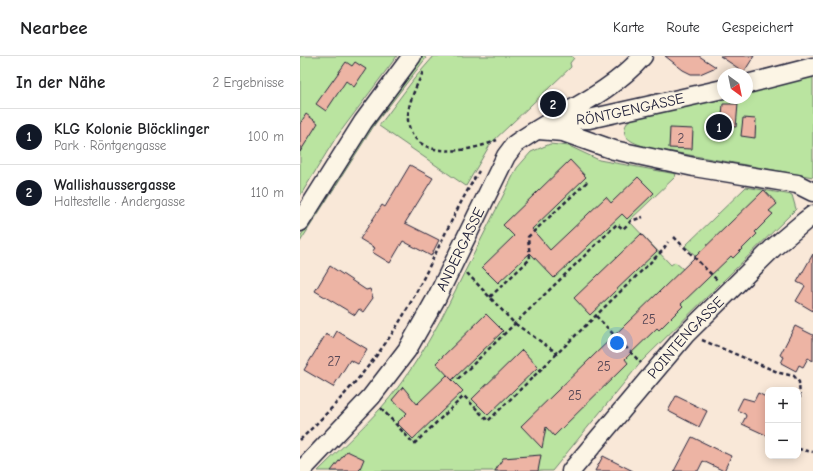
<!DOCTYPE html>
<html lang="de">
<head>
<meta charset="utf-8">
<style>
  body { margin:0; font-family:"Comic Neue",sans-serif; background:#f2f2f2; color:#202124 }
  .controls { position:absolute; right:12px; bottom:12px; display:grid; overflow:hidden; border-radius:8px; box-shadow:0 2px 10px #0003 }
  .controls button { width:36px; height:36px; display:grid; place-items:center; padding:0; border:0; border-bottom:1px solid #e0e0e0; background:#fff; color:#202124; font:20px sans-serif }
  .compass { position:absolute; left:417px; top:12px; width:36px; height:36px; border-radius:50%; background:#fff; box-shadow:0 2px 10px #0003; rotate:147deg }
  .you { position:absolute; left:317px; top:287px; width:14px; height:14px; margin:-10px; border:3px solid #fff; border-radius:50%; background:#1a73e8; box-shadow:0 0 0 6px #1a73e833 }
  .badge { display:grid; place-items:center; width:26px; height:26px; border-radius:50%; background:#111827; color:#fff; font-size:13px; font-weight:700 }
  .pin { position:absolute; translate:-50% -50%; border:2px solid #fff; box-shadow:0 1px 4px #0006 }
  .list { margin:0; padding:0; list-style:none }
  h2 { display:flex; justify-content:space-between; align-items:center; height:52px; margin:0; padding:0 16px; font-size:17px }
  h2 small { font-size:13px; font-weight:400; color:#757577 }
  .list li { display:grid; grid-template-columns:26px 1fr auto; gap:12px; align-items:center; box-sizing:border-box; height:56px; padding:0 16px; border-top:1px solid #e0e0e0 }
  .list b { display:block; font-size:15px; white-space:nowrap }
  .list p { margin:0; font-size:13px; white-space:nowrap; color:#757577 }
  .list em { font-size:13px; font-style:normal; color:#757577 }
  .map { position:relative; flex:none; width:513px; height:415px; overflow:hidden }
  header { display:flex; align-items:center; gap:24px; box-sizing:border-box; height:56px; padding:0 20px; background:#fff; border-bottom:1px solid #e0e0e0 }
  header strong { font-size:19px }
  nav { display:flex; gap:22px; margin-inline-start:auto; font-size:14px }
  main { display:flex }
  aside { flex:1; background:#fff }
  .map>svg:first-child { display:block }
  .green { fill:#bae4a0; stroke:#6e836e }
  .building { fill:#edb4a4; stroke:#22223b }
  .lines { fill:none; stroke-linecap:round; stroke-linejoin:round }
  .street-casing { stroke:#22223b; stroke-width:21 }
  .path { stroke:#22223b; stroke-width:2.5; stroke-dasharray:4 3; stroke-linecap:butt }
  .street { stroke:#fcf5e5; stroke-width:18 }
  .labels { text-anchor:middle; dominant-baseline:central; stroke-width:3; stroke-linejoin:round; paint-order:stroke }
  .number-label { font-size:13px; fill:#554655 }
  .street-label { font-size:15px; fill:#22223b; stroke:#fcf5e5 }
</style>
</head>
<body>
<header>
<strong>Nearbee</strong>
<nav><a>Karte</a><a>Route</a><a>Gespeichert</a></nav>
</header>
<main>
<aside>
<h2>In der Nähe<small>2 Ergebnisse</small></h2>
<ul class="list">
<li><span class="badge">1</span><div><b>KLG Kolonie Blöcklinger</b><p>Park · Röntgengasse</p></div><em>100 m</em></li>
<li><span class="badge">2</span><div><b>Wallishaussergasse</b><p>Haltestelle · Andergasse</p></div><em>110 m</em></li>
</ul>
</aside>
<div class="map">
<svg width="513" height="415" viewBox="0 0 513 415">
  <rect width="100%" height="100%" fill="#f9e8d8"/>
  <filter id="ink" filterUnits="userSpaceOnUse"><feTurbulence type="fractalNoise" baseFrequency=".025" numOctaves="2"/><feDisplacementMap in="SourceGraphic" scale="8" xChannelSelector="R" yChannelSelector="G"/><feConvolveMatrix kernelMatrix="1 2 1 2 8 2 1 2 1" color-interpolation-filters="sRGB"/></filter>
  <g filter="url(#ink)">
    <path class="green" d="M 0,0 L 97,0 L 35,83 L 0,140 Z
      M 123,0 L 126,2 L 75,68 L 0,186 L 0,181 L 73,66 Z
      M 134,0 L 271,0 L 274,2 L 270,7 L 271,11 L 191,87 L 166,130 L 79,70 L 114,23 Z
      M 513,20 L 513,121 L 350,92 C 336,88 314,82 330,63 L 423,42 L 447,42 L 447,35 Z
      M 250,88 L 269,90 L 299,104 L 376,118 L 375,121 L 329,165 L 371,209 L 375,206 L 383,213 L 396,200 L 385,190 L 446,131 L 492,139 L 496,153 L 342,305 L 252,415 L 18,415 C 39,394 61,374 81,352 C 105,325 124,294 141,263 L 217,112 L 231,96 Z"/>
    <path class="building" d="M 365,0 L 399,0 L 416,11 L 400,18 L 391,18 L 383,14 Z
      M 420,0 L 454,0 L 444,16 Z
      M 46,6 L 52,10 L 55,6 L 66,13 L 54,31 L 46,25 L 26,55 L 16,48 Z
      M 423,48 L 438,48 L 436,71 L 424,70 L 425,60 L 422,60 Z
      M 6,58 L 18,67 L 0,96 L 0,68 Z
      M 443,62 L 456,63 L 455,82 L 441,80 Z
      M 370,72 L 393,73 L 392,93 L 369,92 Z
      M 270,104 L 286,121 L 232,173 L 250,194 L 306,141 L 311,147 L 338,121 L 354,137 L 327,163 L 322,158 L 254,222 L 230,197 L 198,227 L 182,211 L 214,180 L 203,169 Z
      M 110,109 L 133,122 L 105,167 L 139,184 L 131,200 L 103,185 L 90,207 L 72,196 L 75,192 L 60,183 L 82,149 L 85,151 Z
      M 464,134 L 477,148 L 469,155 L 473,158 L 455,176 L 457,178 L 433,202 L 431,200 L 381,248 L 383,250 L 359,274 L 357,272 L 325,303 L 328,307 L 254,380 L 246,371 L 242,392 L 221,370 Z
      M 341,178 L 357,195 L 290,259 L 274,242 Z
      M 513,198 L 513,255 L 496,245 L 505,230 L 497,226 Z
      M 30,210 L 66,234 L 70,233 L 73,242 L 63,256 L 59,253 L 55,259 L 15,235 Z
      M 186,258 L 203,275 L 152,324 L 136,307 Z
      M 495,270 L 513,279 L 513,305 L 508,302 L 503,311 L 499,309 L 496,315 L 481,307 L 484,301 L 480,299 Z
      M 37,275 L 67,293 L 58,308 L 50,304 L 33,331 L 4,314 L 26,278 L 33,282 Z
      M 222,294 L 238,311 L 188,359 L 172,343 Z
      M 147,319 L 163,335 L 113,383 L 97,367 L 107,357 L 92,344 L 103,331 L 117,348 Z
      M 458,337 L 468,342 L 468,380 L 442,368 L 446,360 L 445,358 L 437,354 L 443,342 L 454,345 Z
      M 376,340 L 407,355 L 399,371 L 368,355 Z
      M 392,381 L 431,400 L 424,415 L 403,405 L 398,415 L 374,415 Z
      M 47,395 L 64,403 L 59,415 L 31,415 Z
      M 241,399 L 238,415 L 195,415 L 203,402 Z
      M 303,400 L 333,415 L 295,415 Z"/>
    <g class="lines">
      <defs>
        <g id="street">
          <path d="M 447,28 L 513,11"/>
          <path id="s1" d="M 254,67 L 260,64 L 289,63 L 423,33"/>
          <path d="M 238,74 L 263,76 L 314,94 L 394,111 L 497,128 L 513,136"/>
          <path d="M 0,166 L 63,66 L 112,0"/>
          <path id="s2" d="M 1,415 L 71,341 L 107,294 L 137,241 L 206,100 L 215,88 C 257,58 308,40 343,0"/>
          <path id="s3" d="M 271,415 L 386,278 L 473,192 L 505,165 L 513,159"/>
        </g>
      </defs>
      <use href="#street" class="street-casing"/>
      <path class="path" d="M 123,16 C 116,31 107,48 108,65 C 113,106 171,96 197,84
        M 374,181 L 417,224
        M 167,217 L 214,267 L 257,297
        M 190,241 L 230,203 L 228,181 L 288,125
        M 296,260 L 341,307
        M 402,284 L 480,317 L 494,320 L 499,326 L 500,343 L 498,344
        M 158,323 L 317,168 L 323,173 L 331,165 L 343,161
        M 81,352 L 114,388 L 164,340 L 188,365 L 363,194 L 368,186
        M 0,384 C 40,345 78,304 106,255 C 132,209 151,160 179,115
        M 498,393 L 513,396"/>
      <use href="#street" class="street"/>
    </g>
  </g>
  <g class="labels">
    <g class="number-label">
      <text x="381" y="82">2</text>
      <text x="349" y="263">25</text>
      <text x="34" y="305">27</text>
      <text x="304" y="310">25</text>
      <text x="275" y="339">25</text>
    </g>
    <g class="street-label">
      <text stroke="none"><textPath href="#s1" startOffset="78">RÖNTGENGASSE</textPath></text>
      <text stroke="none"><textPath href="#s2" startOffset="275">ANDERGASSE</textPath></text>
      <text stroke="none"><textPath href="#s3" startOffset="176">POINTENGASSE</textPath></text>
    </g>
  </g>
</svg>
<div class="controls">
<button>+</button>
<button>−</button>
</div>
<svg class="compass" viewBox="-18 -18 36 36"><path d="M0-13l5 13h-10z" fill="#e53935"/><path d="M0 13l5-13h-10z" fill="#757577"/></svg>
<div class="you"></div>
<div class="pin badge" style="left:419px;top:71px">1</div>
<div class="pin badge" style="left:253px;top:48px">2</div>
</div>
</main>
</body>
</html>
